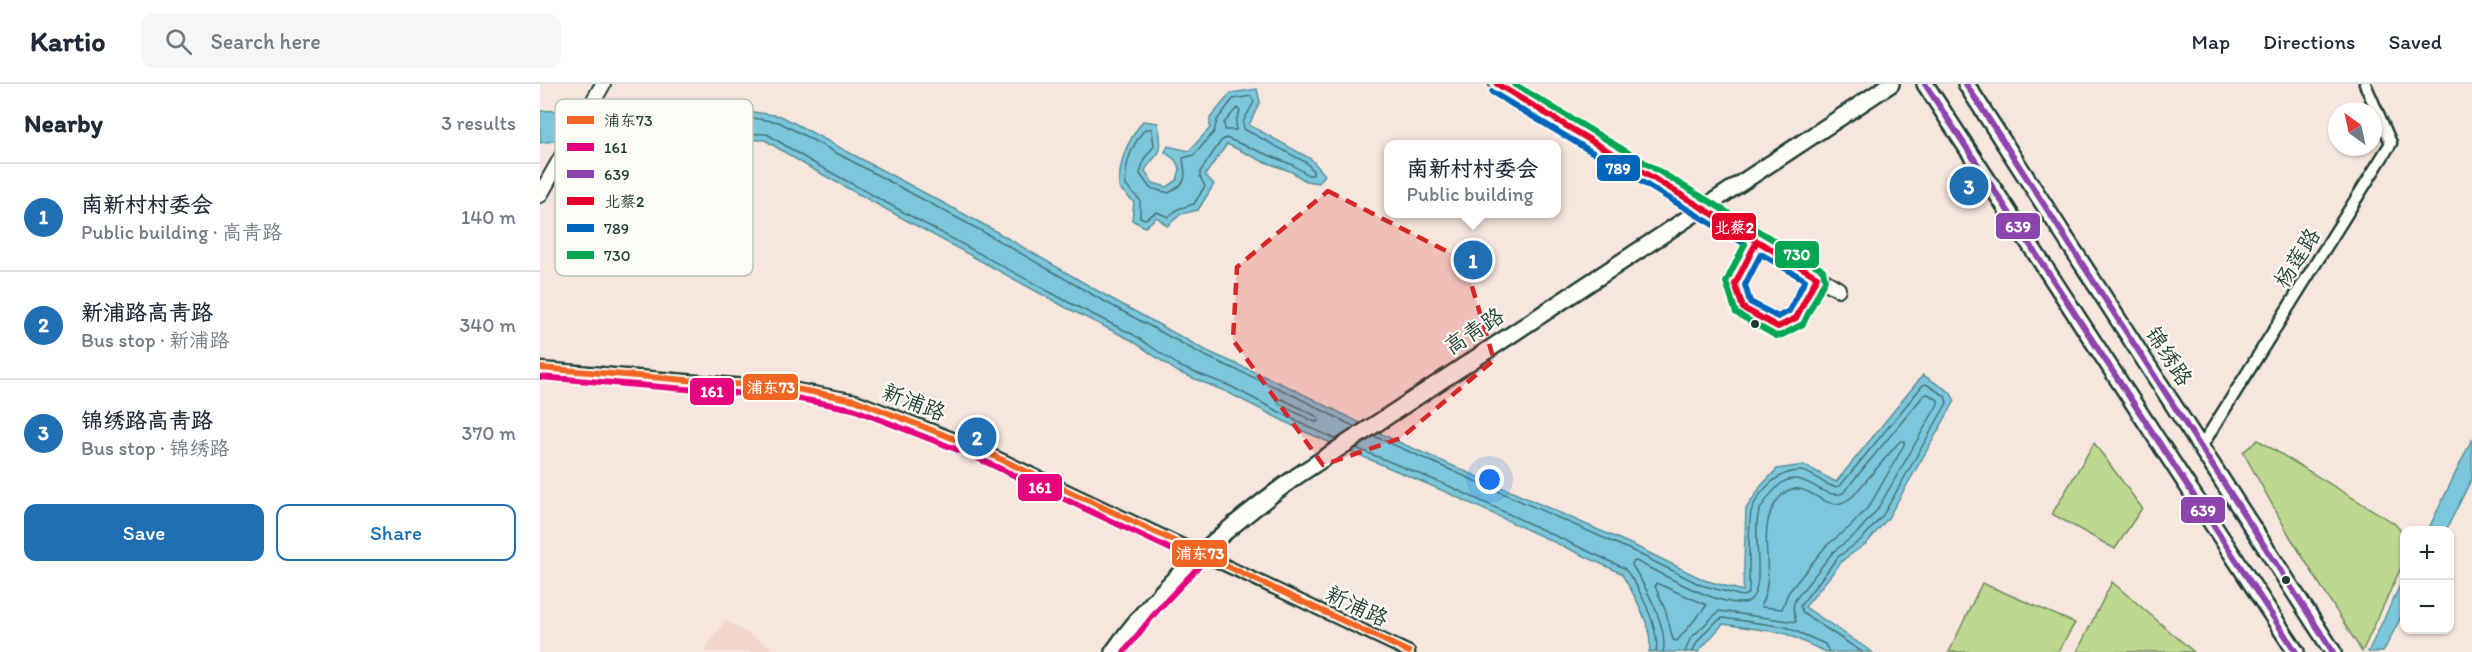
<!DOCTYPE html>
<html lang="en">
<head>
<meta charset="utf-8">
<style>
  body { margin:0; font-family:Itim,"LXGW WenKai TC",sans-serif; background:#f6f6f7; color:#1f2937 }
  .controls { position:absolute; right:18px; bottom:18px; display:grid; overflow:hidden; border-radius:12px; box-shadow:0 2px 4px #0004 }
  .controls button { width:54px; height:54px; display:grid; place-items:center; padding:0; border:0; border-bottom:2px solid #e0e1e3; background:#fff; color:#1f2937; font:30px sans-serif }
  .compass { position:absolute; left:1788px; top:18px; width:54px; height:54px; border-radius:50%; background:#fff; box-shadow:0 2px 4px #0004; rotate:327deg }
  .you { position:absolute; left:950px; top:396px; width:21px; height:21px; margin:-15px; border:4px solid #fff; border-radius:50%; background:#1a73e8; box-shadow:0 0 0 9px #1a73e833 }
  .badge { display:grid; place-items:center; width:39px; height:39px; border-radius:50%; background:#1f6fb2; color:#fff; font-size:20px; font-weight:700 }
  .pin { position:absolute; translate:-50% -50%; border:3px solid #fff; box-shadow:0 2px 6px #0006 }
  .popup { position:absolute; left:844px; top:56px; width:177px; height:78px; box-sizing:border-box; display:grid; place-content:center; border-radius:12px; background:#fff; filter:drop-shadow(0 2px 4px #0005); font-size:20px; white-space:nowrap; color:#747a83 }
  .popup b { font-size:22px; color:#1f2937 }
  .popup::after { content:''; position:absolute; left:50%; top:100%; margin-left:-12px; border:12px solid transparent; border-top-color:#fff }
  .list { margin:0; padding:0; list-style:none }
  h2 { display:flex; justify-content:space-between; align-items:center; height:78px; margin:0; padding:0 24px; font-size:26px }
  h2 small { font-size:20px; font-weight:400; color:#747a83 }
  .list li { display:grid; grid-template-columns:39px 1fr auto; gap:18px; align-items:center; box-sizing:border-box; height:108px; padding:0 24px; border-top:2px solid #e0e1e3 }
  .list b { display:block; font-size:22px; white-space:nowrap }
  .list p { margin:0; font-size:20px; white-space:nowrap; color:#747a83 }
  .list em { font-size:20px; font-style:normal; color:#747a83 }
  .actions { display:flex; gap:12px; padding:18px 24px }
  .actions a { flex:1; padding:14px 0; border:2px solid #1f6fb2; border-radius:12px; text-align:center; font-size:21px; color:#1f6fb2 }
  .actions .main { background:#1f6fb2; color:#fff }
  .icon { flex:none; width:33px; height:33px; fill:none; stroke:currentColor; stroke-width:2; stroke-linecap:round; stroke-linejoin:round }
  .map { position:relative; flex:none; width:1932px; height:568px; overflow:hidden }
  header { display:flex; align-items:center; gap:36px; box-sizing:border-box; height:84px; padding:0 30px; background:#fff; border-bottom:2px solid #e0e1e3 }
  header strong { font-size:28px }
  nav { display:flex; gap:33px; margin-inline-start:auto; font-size:21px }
  .search { width:420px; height:54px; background:#f6f6f7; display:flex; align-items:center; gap:15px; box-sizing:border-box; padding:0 21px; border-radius:12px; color:#747a83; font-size:22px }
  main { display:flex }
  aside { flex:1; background:#fff }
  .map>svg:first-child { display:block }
  .built { fill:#f3d6cb }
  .green { fill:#bdd78e; stroke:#6e8a61; stroke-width:1.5 }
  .water { fill:#7dc7dd; stroke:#579099; stroke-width:1.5 }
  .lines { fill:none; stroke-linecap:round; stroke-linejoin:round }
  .shore { stroke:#457478; stroke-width:1.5 }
  .minor-casing { stroke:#1f3d34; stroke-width:15 }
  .tertiary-casing { stroke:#1f3d34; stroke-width:18 }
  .secondary-casing { stroke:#1f3d34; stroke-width:20 }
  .minor { stroke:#fdfcf7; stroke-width:10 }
  .tertiary { stroke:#fdfcf7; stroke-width:14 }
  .secondary { stroke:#fdfcf7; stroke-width:15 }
  .bus-1-casing { stroke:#fdfcf7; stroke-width:10 }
  .bus-2-casing { stroke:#fdfcf7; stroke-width:10 }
  .bus-3-casing { stroke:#fdfcf7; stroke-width:10 }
  .bus-4-casing { stroke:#fdfcf7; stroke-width:10 }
  .bus-5-casing { stroke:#fdfcf7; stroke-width:10 }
  .bus-6-casing { stroke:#fdfcf7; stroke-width:10 }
  .bus-1 { stroke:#f26522; stroke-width:6 }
  .bus-2 { stroke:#e5007d; stroke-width:6 }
  .bus-3 { stroke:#8e44ad; stroke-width:6 }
  .bus-4 { stroke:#e4002b; stroke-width:6 }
  .bus-5 { stroke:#0065bd; stroke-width:6 }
  .bus-6 { stroke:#00a651; stroke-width:6 }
  .marked { fill:#d62828; fill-opacity:0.2; stroke:#d62828; stroke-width:4.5; stroke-dasharray:12 8; stroke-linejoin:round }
  .bus-dot { fill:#1f3d34; stroke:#fdfcf7; stroke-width:2 }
  .labels { text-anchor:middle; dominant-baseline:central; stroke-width:4.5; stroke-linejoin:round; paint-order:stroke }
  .street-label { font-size:22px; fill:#1f3d34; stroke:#fdfcf7 }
  .key { fill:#fdfcf7; stroke:#bac3bc; stroke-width:1.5 }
  .key-label { font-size:16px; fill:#1f3d34 }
  .line-badge { stroke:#fdfcf7; stroke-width:2 }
  .badge-label { font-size:16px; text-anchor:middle; font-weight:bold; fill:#fff }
</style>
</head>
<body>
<header>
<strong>Kartio</strong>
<div class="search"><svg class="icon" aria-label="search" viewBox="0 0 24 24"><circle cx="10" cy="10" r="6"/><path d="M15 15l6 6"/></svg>Search here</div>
<nav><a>Map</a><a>Directions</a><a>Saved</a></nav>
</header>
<main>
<aside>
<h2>Nearby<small>3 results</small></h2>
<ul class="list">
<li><span class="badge">1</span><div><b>南新村村委会</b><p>Public building · 高青路</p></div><em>140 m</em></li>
<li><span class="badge">2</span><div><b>新浦路高青路</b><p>Bus stop · 新浦路</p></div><em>340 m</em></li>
<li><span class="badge">3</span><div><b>锦绣路高青路</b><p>Bus stop · 锦绣路</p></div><em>370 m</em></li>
</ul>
<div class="actions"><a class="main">Save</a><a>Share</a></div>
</aside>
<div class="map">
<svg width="1932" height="568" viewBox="0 0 1932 568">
  <rect width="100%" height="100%" fill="#f7e6dd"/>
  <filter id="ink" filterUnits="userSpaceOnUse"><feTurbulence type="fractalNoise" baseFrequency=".0167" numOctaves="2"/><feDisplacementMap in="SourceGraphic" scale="12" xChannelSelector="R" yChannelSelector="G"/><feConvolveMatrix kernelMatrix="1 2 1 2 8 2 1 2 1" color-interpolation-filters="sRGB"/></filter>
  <g filter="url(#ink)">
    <path class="built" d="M 185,536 L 239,568 L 164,568 Z"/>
    <path class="green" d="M 1718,356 L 1854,439 L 1864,450 L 1864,477 L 1822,568 L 1749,451 L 1703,368 Z
      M 1554,359 L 1602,424 L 1575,465 L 1512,430 Z
      M 1572,498 L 1654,568 L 1537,568 Z
      M 1442,499 L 1535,539 L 1518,568 L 1409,568 Z"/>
    <path class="water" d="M 717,5 L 720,18 L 709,41 L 771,75 L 785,91 L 779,99 L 766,97 L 750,87 L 722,77 L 687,60 L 665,91 L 674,100 L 658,126 L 641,130 L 627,142 L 617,133 L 605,143 L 592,136 L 594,118 L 579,104 C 579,77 586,59 603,37 L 618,39 C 619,47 623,60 619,68 C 615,75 608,79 605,87 L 613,99 L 627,103 L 637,96 L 640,85 L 635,76 L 625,68 L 628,62 L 649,67 L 670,44 L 670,34 L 691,9 Z
      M 144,22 L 178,23 L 241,32 L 450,144 L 563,210 L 667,267 L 751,304 L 854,356 L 1095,462 L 1164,496 L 1203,507 L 1206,425 L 1221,402 L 1237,385 L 1264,381 L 1296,398 L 1383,291 L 1410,308 L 1415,317 L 1348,434 L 1327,459 L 1303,476 L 1265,523 L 1332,568 L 1286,568 L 1244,549 L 1183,540 L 1158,568 L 1109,568 C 1115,545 1093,508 1081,489 L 906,408 L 763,347 L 687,308 L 638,288 L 591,256 L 525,223 L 267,82 L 225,56 L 51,52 L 0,59 L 0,27 Z
      M 1932,355 L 1932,394 L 1906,446 L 1888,446 Z
      M 1864,493 L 1864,527 L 1843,568 L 1828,568 Z"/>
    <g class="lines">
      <path class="shore" d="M 711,12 L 714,18 L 703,38 L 704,45 L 767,79 L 773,87 L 773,91 L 768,91 L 753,81 L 686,54 L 681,57 L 660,88 L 660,93 L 665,102 L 654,120 L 638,125 L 628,133 L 617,128 L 605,135 L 600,133 L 600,116 L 586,102 C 584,81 592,61 605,45 L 612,45 L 614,62 L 604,75 L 600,90 L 610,104 L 629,109 C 650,96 645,94 643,74 L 654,71 L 674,48 L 677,36 L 693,15 Z
        M 697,24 L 700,27 L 696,37 L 696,46 L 685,46 L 684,39 Z
        M 55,31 L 177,29 L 239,38 L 447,150 L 560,215 L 665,272 L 749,309 L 815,343
        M 46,46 L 227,50 L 270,77 L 528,218 L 594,251 L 641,283 L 690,302 L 766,342 L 796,355
        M 742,315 L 778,333 L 779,337 L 775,338 L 739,320 L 738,316 Z
        M 834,352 L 1093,467 L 1161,501 L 1202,512 L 1208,510 L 1209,505 C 1210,489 1207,437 1212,425 C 1220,406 1239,386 1261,387 C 1275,388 1286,406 1300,402 L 1383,301 L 1386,300 L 1405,312 L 1407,319 L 1343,431 L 1322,455 L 1298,473 L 1260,522 L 1263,529 L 1322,568
        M 1360,357 L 1364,357 L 1364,361 L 1330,421 L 1311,442 L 1286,462 L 1248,509 L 1242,525 L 1222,523 L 1221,520 C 1239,487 1211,444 1241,412 C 1245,408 1247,406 1253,405 C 1275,402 1288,434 1313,412 Z
        M 816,364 L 909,402 L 1084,484 C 1098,500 1121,546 1116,568
        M 1116,499 L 1167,521 L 1137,557 L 1133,556 L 1126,528 L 1115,502 Z
        M 1123,568 C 1129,543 1105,502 1092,481 L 1093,478 L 1096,477 C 1120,489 1184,526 1208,518 C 1228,505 1211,450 1219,428 C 1223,419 1234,405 1242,399 C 1264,384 1282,417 1303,409 L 1384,311 L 1388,310 L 1398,316 L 1398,320 L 1337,426 L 1317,449 L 1293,468 L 1255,516 L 1253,524 L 1256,538 L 1179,527 L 1150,555 L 1145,568
        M 1153,568 C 1155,557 1173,538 1183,534 L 1246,543 L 1285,560 L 1289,568"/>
      <defs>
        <path id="minor" d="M 0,284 L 256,305 L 315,316 L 435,363 L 869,568
          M 1661,363 L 1851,59 L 1825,0"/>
        <path id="tertiary" d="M 957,0 L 1298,205
          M 0,111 L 63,0"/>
        <path id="secondary" d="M 1385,0 L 1756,568
          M 1426,0 L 1793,568
          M 573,568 C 623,497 687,443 757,392 L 1351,0"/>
      </defs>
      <use href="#minor" class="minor-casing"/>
      <use href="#tertiary" class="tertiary-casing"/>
      <use href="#secondary" class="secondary-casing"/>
      <use href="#minor" class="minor"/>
      <use href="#tertiary" class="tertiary"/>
      <use href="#secondary" class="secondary"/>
      <defs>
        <path id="bus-1" d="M 0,284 L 256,305 L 315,316 L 435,363 L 869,568"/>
        <path id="bus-2" d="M 0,293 L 255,314 L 313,325 L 431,371 L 656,477
          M 584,568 L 616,528 L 666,475"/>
        <path id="bus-3" d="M 1385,0 L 1756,568
          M 1426,0 L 1793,568"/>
        <path id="bus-4" d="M 957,0 L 1277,193 L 1256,234 L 1238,243 L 1203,224 L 1195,200 L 1217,157"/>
        <path id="bus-5" d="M 952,8 L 1205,160
          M 1221,170 L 1265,196 L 1249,227 L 1238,233 L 1210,218 L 1205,201 Z"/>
        <path id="bus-6" d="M 974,0 L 1283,186 L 1285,196 L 1263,240 L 1242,251 L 1236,252 L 1196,229 L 1186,198 L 1205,160"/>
      </defs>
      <use href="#bus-1" class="bus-1-casing"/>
      <use href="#bus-2" class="bus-2-casing"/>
      <use href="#bus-3" class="bus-3-casing"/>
      <use href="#bus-4" class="bus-4-casing"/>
      <use href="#bus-5" class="bus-5-casing"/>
      <use href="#bus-6" class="bus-6-casing"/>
      <use href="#bus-1" class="bus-1"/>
      <use href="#bus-2" class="bus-2"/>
      <use href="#bus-3" class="bus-3"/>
      <use href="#bus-4" class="bus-4"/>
      <use href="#bus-5" class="bus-5"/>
      <use href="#bus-6" class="bus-6"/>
    </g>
  </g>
  <path class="marked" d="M 788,107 L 924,176 L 954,276 L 861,354 L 783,381 L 693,256 L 697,183 Z"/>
  <g class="bus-dot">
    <circle cx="1215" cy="240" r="5"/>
    <circle cx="1746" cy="496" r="5"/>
  </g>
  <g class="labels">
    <g class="street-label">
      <text transform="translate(1757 174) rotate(-58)">杨莲路</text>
      <text transform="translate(934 247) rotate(-33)">高青路</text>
      <text transform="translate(1629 272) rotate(57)">锦绣路</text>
      <text transform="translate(374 318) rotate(21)">新浦路</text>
      <text transform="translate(817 522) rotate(25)">新浦路</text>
    </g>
  </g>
  <rect x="15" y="15" width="198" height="177" rx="9" class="key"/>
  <rect x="27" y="32" width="27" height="8" fill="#f26522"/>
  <rect x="27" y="59" width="27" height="8" fill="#e5007d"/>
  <rect x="27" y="86" width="27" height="8" fill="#8e44ad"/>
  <rect x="27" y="113" width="27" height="8" fill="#e4002b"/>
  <rect x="27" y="140" width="27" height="8" fill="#0065bd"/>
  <rect x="27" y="167" width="27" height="8" fill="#00a651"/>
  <g class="key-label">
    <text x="64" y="42">浦东73</text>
    <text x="64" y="69">161</text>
    <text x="64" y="96">639</text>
    <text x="64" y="123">北蔡2</text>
    <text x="64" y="150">789</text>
    <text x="64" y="177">730</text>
  </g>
  <g class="line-badge">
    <rect x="1056" y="70" width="45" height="28" rx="6" fill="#0065bd"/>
    <rect x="1455" y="128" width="46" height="28" rx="6" fill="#8e44ad"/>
    <rect x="1171" y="128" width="46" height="29" rx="6" fill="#e4002b"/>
    <rect x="1234" y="156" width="46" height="29" rx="6" fill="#00a651"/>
    <rect x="202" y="289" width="57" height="28" rx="6" fill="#f26522"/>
    <rect x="149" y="293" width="46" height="29" rx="6" fill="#e5007d"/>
    <rect x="477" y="389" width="46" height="29" rx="6" fill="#e5007d"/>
    <rect x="1640" y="412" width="46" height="28" rx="6" fill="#8e44ad"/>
    <rect x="631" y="455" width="57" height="29" rx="6" fill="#f26522"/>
  </g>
  <g class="badge-label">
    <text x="1078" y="90">789</text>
    <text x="1478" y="148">639</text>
    <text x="1194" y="149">北蔡2</text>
    <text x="1257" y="176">730</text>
    <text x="231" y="309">浦东73</text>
    <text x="172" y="313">161</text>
    <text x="500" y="409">161</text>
    <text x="1663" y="432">639</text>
    <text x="660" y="475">浦东73</text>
  </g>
</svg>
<div class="controls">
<button>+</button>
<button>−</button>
</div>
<svg class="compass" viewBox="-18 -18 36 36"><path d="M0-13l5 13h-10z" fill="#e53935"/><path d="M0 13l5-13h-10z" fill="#747a83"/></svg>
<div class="you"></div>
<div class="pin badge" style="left:933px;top:176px">1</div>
<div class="popup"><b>南新村村委会</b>Public building</div>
<div class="pin badge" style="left:437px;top:353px">2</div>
<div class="pin badge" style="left:1429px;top:102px">3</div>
</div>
</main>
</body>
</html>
